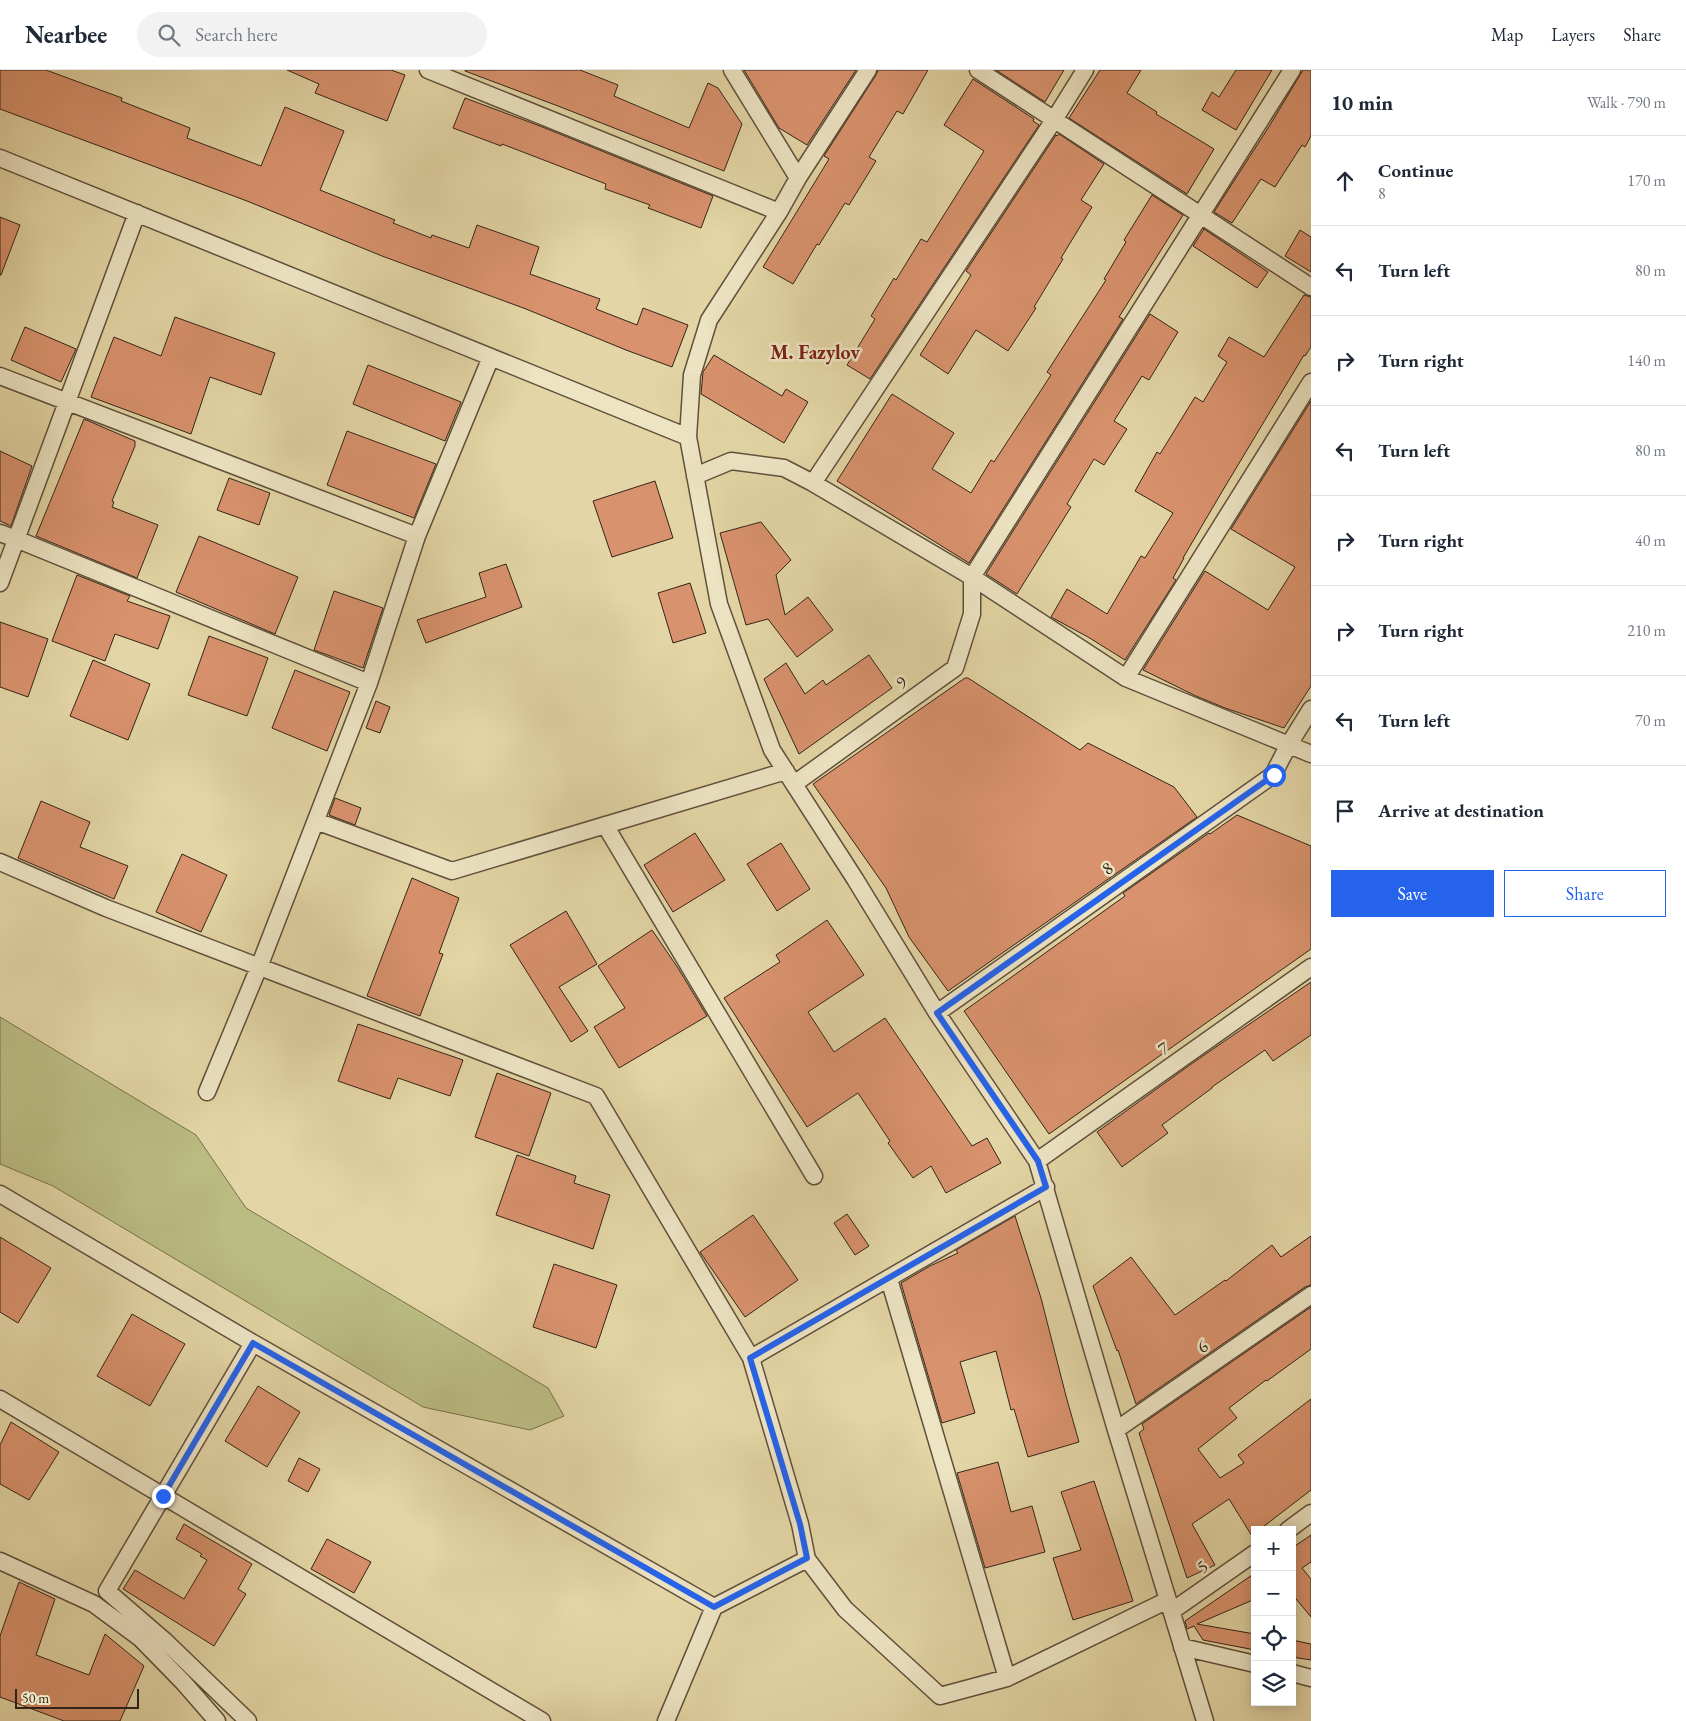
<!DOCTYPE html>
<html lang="en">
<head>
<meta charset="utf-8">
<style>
  body { margin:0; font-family:"EB Garamond",serif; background:#f2f2f3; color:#1f2937 }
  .controls { position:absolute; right:15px; bottom:15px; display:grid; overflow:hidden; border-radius:0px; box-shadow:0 2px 12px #0003 }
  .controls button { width:45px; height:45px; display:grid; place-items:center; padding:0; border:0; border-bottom:1px solid #e0e1e3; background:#fff; color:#1f2937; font:25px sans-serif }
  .scale { position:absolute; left:15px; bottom:12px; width:124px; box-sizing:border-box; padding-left:5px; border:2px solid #342418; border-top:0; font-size:14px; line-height:18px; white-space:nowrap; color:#342418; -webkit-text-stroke:4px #ede4c4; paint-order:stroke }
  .stop { position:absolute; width:15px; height:15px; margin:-11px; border:4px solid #2563eb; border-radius:50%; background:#fff }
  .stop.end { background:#2563eb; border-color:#fff; box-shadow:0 1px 5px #0008 }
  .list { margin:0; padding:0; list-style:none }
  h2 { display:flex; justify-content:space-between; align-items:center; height:65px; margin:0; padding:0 20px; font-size:21px }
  h2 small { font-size:16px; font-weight:400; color:#747a83 }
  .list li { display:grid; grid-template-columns:32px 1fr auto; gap:15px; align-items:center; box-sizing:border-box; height:90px; padding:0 20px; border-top:1px solid #e0e1e3 }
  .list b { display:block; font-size:19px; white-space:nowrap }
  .list p { margin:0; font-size:16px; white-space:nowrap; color:#747a83 }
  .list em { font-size:16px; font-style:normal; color:#747a83 }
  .actions { display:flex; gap:10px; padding:15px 20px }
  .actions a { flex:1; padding:11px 0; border:1px solid #2563eb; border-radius:0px; text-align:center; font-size:18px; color:#2563eb }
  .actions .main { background:#2563eb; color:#fff }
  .icon { flex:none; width:28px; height:28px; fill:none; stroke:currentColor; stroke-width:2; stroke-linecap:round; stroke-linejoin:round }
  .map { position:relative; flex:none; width:1311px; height:1651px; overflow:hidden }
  header { display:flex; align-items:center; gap:30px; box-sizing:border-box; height:70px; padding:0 25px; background:#fff; border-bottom:1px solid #e0e1e3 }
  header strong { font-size:24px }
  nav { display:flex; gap:28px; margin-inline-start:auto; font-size:18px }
  .search { width:350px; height:45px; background:#f2f2f3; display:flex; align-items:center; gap:12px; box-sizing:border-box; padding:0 18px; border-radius:28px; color:#747a83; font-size:19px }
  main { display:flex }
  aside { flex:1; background:#fff }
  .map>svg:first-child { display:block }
  .green { fill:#babc82; stroke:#77704d }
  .building { fill:#d8926d; stroke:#342418 }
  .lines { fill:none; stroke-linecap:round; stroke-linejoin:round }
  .minor-casing { stroke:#60503b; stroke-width:19 }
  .minor { stroke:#ede4c4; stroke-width:16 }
  .route { stroke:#2563eb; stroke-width:6 }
  .labels { text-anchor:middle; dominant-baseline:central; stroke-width:5; stroke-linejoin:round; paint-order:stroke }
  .street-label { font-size:18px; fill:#342418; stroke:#ede4c4 }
  .quarter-label { font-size:20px; font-weight:bold; fill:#7a1f14; stroke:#ede4c4 }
</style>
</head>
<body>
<header>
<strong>Nearbee</strong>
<div class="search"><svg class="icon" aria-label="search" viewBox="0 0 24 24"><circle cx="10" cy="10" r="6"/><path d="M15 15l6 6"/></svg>Search here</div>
<nav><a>Map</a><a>Layers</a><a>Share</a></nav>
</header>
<main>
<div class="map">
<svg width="1311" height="1651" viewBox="0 0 1311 1651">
  <rect width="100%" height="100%" fill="#e3d5a5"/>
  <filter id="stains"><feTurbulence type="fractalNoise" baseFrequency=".004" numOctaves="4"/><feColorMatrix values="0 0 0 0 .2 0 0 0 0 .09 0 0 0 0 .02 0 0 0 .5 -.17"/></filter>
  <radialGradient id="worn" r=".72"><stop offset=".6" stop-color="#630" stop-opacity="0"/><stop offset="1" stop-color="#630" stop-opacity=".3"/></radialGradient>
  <path class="green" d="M 0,947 L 196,1065 L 246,1138 L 548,1318 L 564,1346 L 530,1360 L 423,1337 L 53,1116 L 0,1094 Z"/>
  <path class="building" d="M 0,0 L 46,0 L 122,28 L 121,31 L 190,58 L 187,68 L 261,96 L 285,37 L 344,61 L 320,120 L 395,150 L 393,153 L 431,168 L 432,165 L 469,178 L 477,155 L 539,177 L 530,204 L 600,229 L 596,239 L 637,255 L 643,238 L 688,255 L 672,297 L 626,280 L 526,239 L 382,186 L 247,131 L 0,39 Z
    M 287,0 L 391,0 L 405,5 L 387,51 L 315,23 L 319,14 Z
    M 465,0 L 580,0 L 618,15 L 614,26 L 689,58 L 708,13 L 718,18 L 742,54 L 724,101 L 558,36 L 465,1 Z
    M 744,0 L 856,0 L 807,75 L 779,58 Z
    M 878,0 L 928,0 L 903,44 L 897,41 L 869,87 L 876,91 L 849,135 L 845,133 L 819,175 L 817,174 L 793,214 L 763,197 L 829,89 L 824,86 L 876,5 Z
    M 996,0 L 1064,0 L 1045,32 Z
    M 1100,0 L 1141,0 L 1127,23 L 1157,42 L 1156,44 L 1214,79 L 1187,124 L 1069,48 Z
    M 1236,0 L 1272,0 L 1236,60 L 1202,40 L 1212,22 L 1219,27 Z
    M 1303,0 L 1311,0 L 1311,66 L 1305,77 L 1302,75 L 1275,117 L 1261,109 L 1232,153 L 1214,142 L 1270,55 Z
    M 973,9 L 1034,49 L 1033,51 L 1039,55 L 870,309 L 847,295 L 875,249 L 871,246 L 894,208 L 896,210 L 921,169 L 927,172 L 984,81 L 944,55 Z
    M 465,28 L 540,56 L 713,126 L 701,158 L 648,138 L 650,135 L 605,119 L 606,114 L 502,74 L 501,76 L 453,58 Z
    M 1059,64 L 1104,94 L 1081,130 L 1092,137 L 1061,188 L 1063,189 L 1034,237 L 1036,238 L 1008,281 L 976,260 L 948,304 L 920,285 L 971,205 L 966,201 L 1056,65 L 1057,66 Z
    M 1152,125 L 1183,145 L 1119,247 L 1123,249 L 969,493 L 837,411 L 892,324 L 954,363 L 932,399 L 971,423 L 991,390 L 994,392 L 1051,305 L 1047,302 L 1106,210 L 1104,209 L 1126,172 L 1124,170 Z
    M 0,147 L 20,155 L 1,205 L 0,205 Z
    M 1204,159 L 1268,202 L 1257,218 L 1193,176 Z
    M 1300,160 L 1311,167 L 1311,202 L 1285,186 Z
    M 1304,225 L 1311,227 L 1311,277 L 1305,286 L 1304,285 L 1223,420 L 1183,488 L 1184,488 L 1173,508 L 1176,510 L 1125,590 L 1088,567 L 1051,547 L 1067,519 L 1107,544 L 1141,486 L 1145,488 L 1173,443 L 1135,421 L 1157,382 L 1160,384 L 1195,327 L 1203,332 L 1227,292 L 1218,286 L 1229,267 L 1264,287 Z
    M 1150,244 L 1178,262 L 1149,310 L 1142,306 L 1114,351 L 1127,359 L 1104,395 L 1094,389 L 1067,434 L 1071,437 L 1017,524 L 986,504 Z
    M 175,247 L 275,283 L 261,325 L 210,307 L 191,364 L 91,327 L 114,267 L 161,286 Z
    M 25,257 L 76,279 L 61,312 L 11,290 Z
    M 714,285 L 782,326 L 786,319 L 808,332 L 784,373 L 701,324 L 703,302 Z
    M 368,295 L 461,332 L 445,371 L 353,334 Z
    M 1311,331 L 1311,616 L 1284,658 L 1225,638 L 1196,626 L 1143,600 L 1205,501 L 1268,540 L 1295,497 L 1231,459 Z
    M 84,349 L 135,371 L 135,376 L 112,431 L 114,432 L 112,437 L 158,455 L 137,508 L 36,466 Z
    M 347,361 L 436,394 L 414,448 L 327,415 Z
    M 0,381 L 32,396 L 11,456 L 0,451 Z
    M 229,408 L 270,423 L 259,455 L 217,440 Z
    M 655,411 L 673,468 L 612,487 L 593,431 Z
    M 761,452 L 791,490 L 776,505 L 785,545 L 808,527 L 833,560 L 797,587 L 768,549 L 746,555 L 720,463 Z
    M 199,466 L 298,507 L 275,564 L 176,522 Z
    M 506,494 L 522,537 L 426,573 L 417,550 L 486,527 L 479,503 Z
    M 77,505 L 130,526 L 127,531 L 170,546 L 158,579 L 115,564 L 105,591 L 52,571 Z
    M 690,513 L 706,563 L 673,573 L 658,523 Z
    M 334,521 L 383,538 L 363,598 L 314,580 Z
    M 0,552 L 48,569 L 28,627 L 0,617 Z
    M 209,566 L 268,588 L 247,646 L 188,625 Z
    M 869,585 L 892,618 L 799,684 L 764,609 L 786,593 L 805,624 L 823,610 L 826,615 Z
    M 93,590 L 150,614 L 128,670 L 70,646 Z
    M 295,600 L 350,622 L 327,681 L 272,658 Z
    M 965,608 L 968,608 L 1080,680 L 1088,673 L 1174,717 L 1197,747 L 948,921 L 909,867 L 886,818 L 813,714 Z
    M 376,631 L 390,637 L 380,663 L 366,658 Z
    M 335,728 L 361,738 L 355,755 L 329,745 Z
    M 41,731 L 90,752 L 80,777 L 128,796 L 114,829 L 18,788 Z
    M 1237,745 L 1311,776 L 1311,879 L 1049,1064 L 964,941 L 1125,826 L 1123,823 L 1209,763 L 1210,764 Z
    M 695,763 L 725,810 L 673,842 L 644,795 Z
    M 781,773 L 810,819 L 777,841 L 747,794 Z
    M 182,784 L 227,805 L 201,862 L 156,842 Z
    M 412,808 L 459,828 L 439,883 L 443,884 L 420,946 L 367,926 Z
    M 566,841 L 597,894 L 559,917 L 588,961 L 571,972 L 510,875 Z
    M 827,850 L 864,905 L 808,942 L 834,982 L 885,948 L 972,1076 L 987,1068 L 1001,1093 L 946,1123 L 931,1096 L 913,1108 L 888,1073 L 890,1071 L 858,1023 L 807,1057 L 724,928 L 780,892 L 776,885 Z
    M 652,860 L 678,898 L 707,946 L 619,998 L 594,957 L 625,938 L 598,896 Z
    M 1311,912 L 1311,965 L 1273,991 L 1265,980 L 1212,1017 L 1212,1018 L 1162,1055 L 1168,1063 L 1122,1097 L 1097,1062 L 1194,992 Z
    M 358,954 L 463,990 L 450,1026 L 398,1008 L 390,1029 L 338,1011 Z
    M 497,1003 L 551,1023 L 529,1086 L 475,1067 Z
    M 517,1085 L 576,1106 L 574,1113 L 610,1125 L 593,1179 L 496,1145 Z
    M 847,1144 L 869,1176 L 855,1185 L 834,1153 Z
    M 753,1145 L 798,1210 L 745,1247 L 700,1182 Z
    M 1015,1146 L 1041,1228 L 1066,1326 L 1079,1372 L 1028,1387 L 1014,1339 L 1011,1340 L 996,1281 L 960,1292 L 975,1343 L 942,1353 L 901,1213 L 930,1196 L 958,1183 L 956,1180 Z
    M 1311,1166 L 1311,1215 L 1305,1217 L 1136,1334 L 1118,1280 L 1117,1281 L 1093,1216 L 1131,1187 L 1175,1245 L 1225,1210 L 1226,1211 L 1272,1175 L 1281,1187 Z
    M 0,1167 L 51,1198 L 18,1253 L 0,1242 Z
    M 554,1194 L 617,1215 L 596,1278 L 533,1257 Z
    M 1311,1237 L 1311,1279 L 1267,1311 L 1266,1310 L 1229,1338 L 1237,1348 L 1198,1379 L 1220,1408 L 1244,1393 L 1238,1385 L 1311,1329 L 1311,1420 L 1259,1460 L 1255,1460 L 1255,1463 L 1252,1466 L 1229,1429 L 1192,1454 L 1215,1495 L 1187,1508 L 1139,1363 L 1144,1359 L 1142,1354 Z
    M 132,1244 L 185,1274 L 150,1336 L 97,1306 Z
    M 258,1316 L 300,1342 L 267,1397 L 225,1371 Z
    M 11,1352 L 59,1382 L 29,1430 L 0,1414 L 0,1375 Z
    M 299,1388 L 320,1399 L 308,1422 L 288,1411 Z
    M 998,1392 L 1011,1442 L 1032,1436 L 1045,1482 L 985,1498 L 957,1403 Z
    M 1094,1411 L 1133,1531 L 1073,1550 L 1053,1488 L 1081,1480 L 1061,1422 Z
    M 184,1454 L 252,1494 L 238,1519 L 246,1524 L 214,1576 L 123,1519 L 135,1500 L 184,1529 L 207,1490 L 200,1486 L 202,1484 L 176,1469 Z
    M 1311,1465 L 1311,1492 L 1302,1498 L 1311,1509 L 1311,1547 L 1292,1524 L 1292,1478 Z
    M 327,1469 L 371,1492 L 354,1523 L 311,1499 Z
    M 1255,1503 L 1255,1529 L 1197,1554 L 1255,1564 L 1255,1580 L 1203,1570 L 1194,1556 L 1187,1559 L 1185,1551 Z
    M 19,1512 L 55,1529 L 36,1585 L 89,1605 L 105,1564 L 144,1596 L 120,1651 L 64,1651 L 0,1627 L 0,1566 Z
    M 1292,1570 L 1311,1574 L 1311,1590 L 1292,1587 Z"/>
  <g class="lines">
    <defs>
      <path id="minor" d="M 428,0 L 779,142
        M 732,0 L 798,108
        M 868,0 L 798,108 L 779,142 L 709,250 L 692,305 L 688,367 L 719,534 L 772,680 L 855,809 L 937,943 L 1037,1091 L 1116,1360 L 1205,1651
        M 978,0 L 1311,217
        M 0,88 L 688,367
        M 0,306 L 417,466
        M 695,406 L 731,391 L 784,398 L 813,413 L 972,507 L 1126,608 L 1311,684
        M 813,413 L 1054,50 L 1085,0
        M 0,463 L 16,469 L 369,613
        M 0,513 L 137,143
        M 1126,608 L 1311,312
        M 794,714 L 955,598 L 972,544 L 972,507 L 1292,0
        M 316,751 L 452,801 L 786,701
        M 605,755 L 814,1106
        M 0,792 L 106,838 L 596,1026 L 751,1288 L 800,1454 L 807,1489
        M 937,943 L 1273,705 L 1288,676 L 1311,639
        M 207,1022 L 259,897 L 369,613 L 417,466 L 491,287
        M 1037,1091 L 1311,897
        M 0,1124 L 253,1273 L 714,1537 L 807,1489 L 845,1539 L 940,1626 L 1007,1608
        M 889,1209 L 1007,1608 L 1168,1530
        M 751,1288 L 1046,1117
        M 0,1329 L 542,1651
        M 1116,1360 L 1311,1225
        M 1288,1460 L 1311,1443
        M 0,1491 L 94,1534 L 140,1568 L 183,1612 L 217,1651
        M 1172,1541 L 1255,1483
        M 1182,1577 L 1255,1594
        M 1292,1603 L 1311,1608
        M 248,1651 L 165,1571 L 107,1521 L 253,1273
        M 666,1651 L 714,1537"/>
    </defs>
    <use href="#minor" class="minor-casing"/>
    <use href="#minor" class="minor"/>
  </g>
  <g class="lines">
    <path class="route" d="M 163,1426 L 253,1273 L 714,1537 L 807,1488 L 800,1454 L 750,1288 L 1046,1117 L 1038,1091 L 937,943 L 1274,705"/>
  </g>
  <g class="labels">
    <g class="street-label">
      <text transform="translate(901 612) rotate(-36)">9</text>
      <text transform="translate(1107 798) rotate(-35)">8</text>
      <text transform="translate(1163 978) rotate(-35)">7</text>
      <text transform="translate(1202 1276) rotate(-35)">6</text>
      <text transform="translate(1202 1496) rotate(-35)">5</text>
    </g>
    <g class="quarter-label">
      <text x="815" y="282">M. Fazylov</text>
    </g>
  </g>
  <rect width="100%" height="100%" filter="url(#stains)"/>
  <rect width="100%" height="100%" fill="url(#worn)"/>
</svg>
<div class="controls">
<button>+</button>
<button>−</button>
<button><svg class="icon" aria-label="locate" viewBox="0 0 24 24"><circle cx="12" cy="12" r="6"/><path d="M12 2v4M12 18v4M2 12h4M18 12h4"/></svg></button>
<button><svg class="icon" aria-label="layers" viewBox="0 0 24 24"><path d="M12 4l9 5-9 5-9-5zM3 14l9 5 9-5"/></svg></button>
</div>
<div class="scale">50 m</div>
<div class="stop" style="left:1274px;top:705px"></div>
<div class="stop end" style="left:163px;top:1426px"></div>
</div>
<aside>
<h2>10 min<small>Walk · 790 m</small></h2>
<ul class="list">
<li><svg class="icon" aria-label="ahead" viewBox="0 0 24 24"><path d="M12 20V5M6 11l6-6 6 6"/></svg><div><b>Continue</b><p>8</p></div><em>170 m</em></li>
<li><svg class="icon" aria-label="left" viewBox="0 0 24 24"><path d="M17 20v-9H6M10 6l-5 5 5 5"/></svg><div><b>Turn left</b></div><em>80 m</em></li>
<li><svg class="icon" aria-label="right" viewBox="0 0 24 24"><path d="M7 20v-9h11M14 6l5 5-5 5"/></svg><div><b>Turn right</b></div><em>140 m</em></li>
<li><svg class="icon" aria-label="left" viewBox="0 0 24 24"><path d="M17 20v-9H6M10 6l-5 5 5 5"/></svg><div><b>Turn left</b></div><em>80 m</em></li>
<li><svg class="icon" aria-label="right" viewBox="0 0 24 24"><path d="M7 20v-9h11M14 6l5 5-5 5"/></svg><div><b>Turn right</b></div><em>40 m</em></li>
<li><svg class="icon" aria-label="right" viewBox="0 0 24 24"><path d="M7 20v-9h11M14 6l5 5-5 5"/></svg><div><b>Turn right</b></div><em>210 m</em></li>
<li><svg class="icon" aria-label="left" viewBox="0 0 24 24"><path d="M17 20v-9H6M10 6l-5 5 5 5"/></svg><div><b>Turn left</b></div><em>70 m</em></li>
<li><svg class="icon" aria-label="arrive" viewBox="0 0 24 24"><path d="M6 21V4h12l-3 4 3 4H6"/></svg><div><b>Arrive at destination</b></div></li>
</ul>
<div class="actions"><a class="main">Save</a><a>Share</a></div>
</aside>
</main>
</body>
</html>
